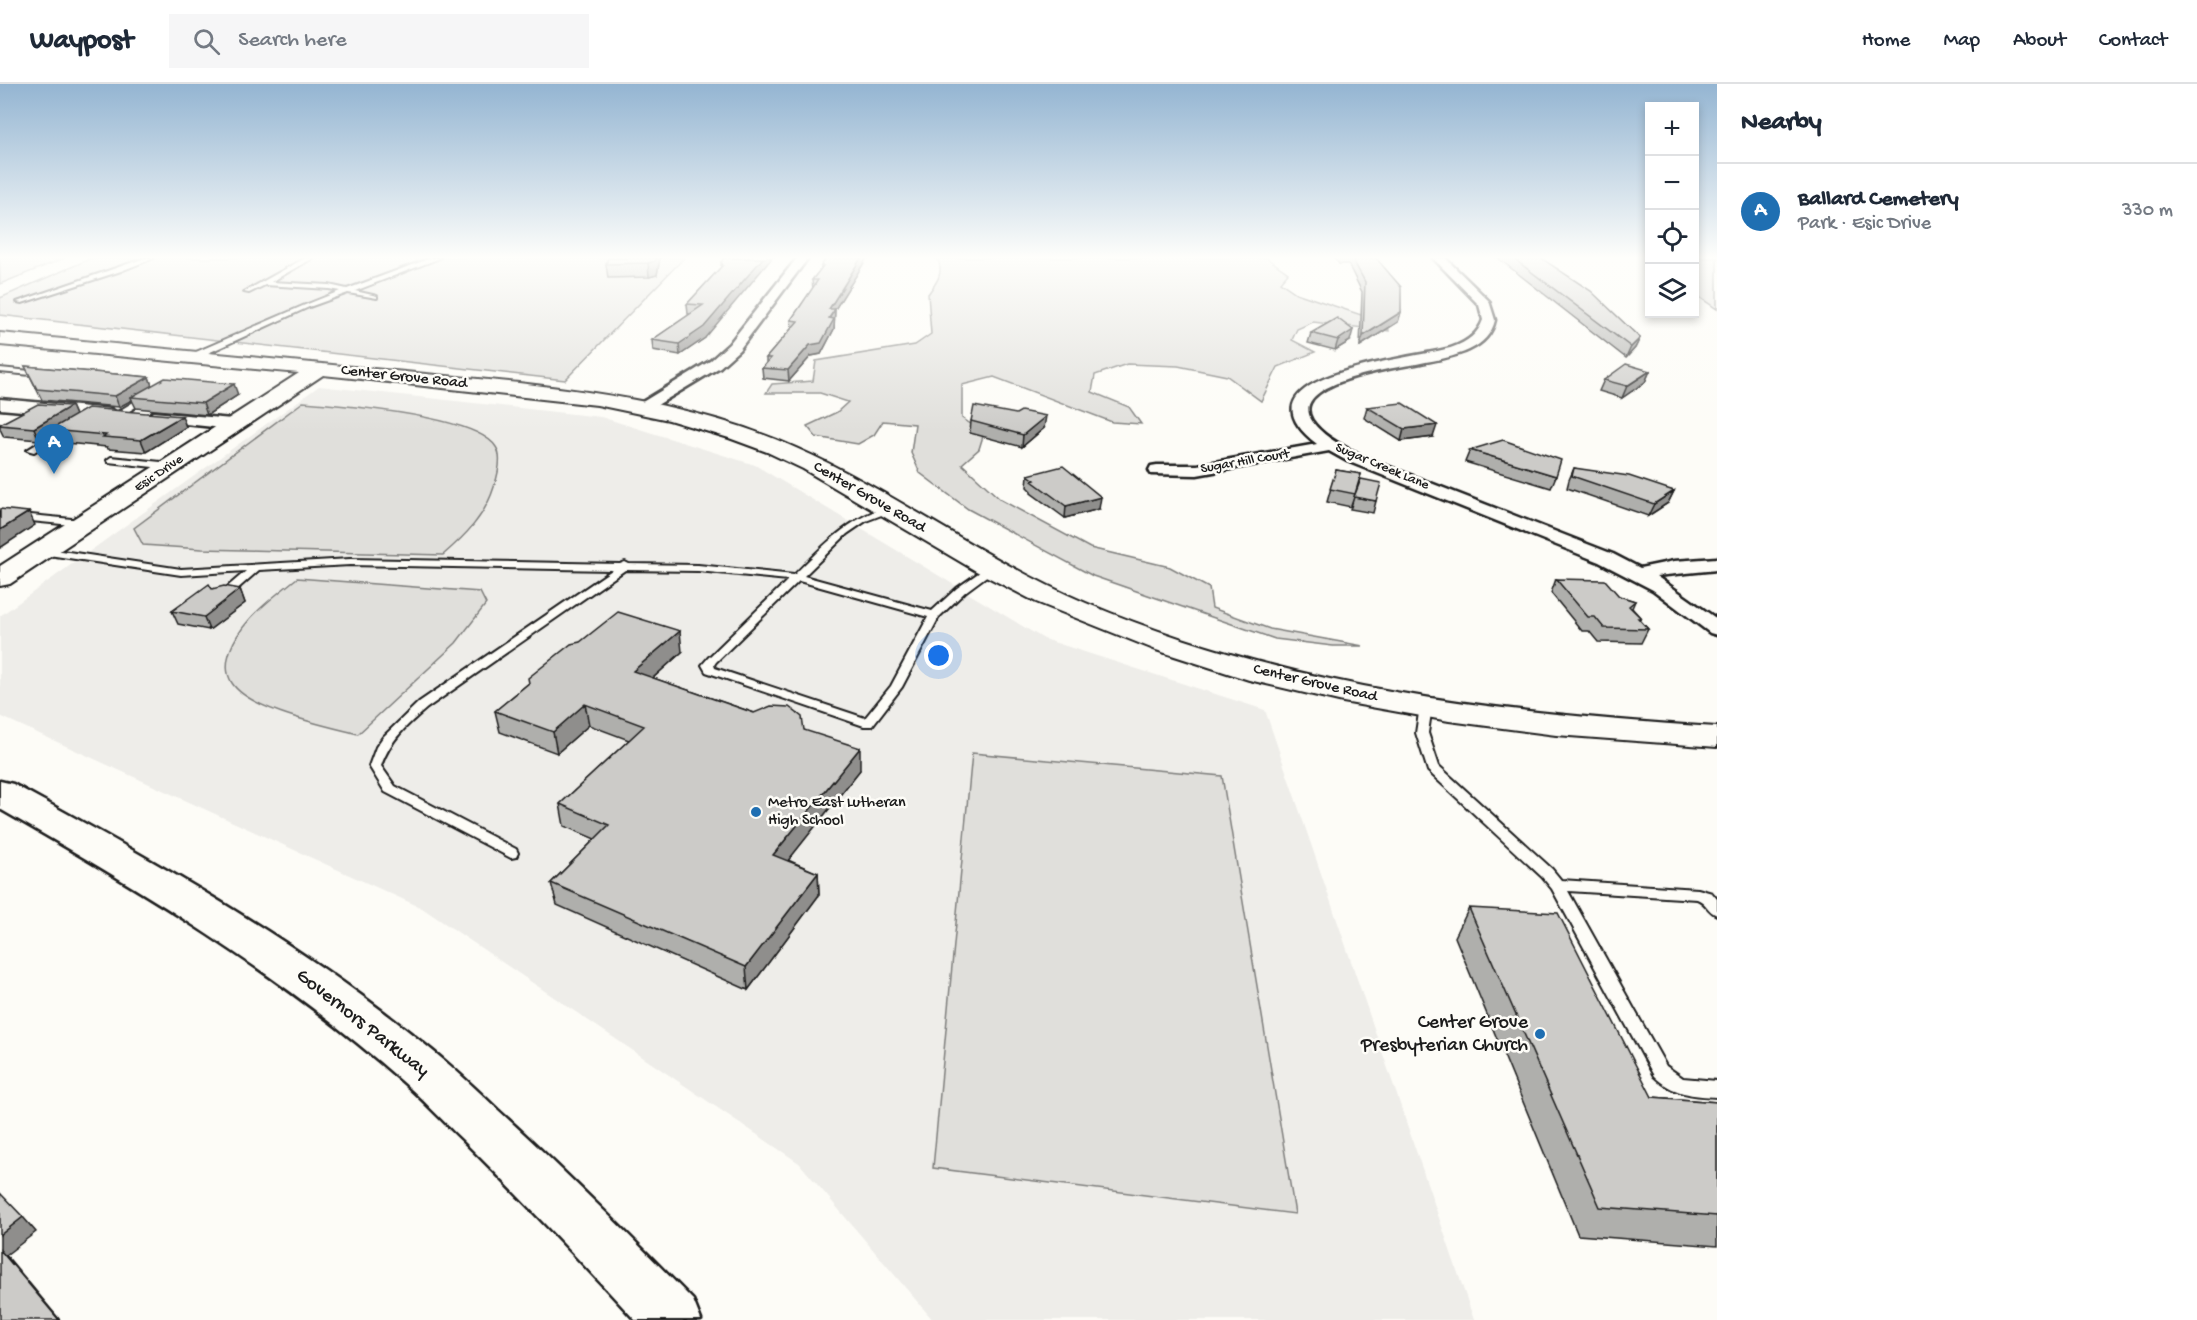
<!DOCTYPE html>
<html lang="en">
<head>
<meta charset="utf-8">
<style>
  body { margin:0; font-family:"Gochi Hand",sans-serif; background:#f6f6f7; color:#1f2937 }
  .controls { position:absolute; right:18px; top:18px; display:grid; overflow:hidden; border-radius:0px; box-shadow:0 3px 9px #0003 }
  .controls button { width:54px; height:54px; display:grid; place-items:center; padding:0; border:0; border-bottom:2px solid #e0e1e3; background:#fff; color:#1f2937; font:30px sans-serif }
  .you { position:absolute; left:939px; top:572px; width:21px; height:21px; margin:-15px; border:4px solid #fff; border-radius:50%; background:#1a73e8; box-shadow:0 0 0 9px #1a73e833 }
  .badge { display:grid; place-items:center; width:39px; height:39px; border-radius:50%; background:#1f6fb2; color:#fff; font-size:20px; font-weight:700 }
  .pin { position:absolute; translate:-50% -50px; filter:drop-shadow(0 2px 3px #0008) }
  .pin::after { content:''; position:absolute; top:32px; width:21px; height:18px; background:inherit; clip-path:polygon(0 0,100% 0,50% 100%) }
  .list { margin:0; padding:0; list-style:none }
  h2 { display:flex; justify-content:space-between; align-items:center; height:78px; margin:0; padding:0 24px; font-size:26px }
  h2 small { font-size:20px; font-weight:400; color:#747a83 }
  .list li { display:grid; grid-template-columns:39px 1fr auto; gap:18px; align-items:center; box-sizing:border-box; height:96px; padding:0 24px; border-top:2px solid #e0e1e3 }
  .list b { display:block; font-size:22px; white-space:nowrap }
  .list p { margin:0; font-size:20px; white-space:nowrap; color:#747a83 }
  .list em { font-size:20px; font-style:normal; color:#747a83 }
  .icon { flex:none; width:33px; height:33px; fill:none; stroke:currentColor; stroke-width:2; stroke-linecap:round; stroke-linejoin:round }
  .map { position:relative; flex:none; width:1717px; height:1236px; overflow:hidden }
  header { display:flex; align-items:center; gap:36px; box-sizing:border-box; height:84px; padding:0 30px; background:#fff; border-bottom:2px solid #e0e1e3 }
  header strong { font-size:28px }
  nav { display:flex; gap:33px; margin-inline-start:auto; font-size:21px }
  .search { width:420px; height:54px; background:#f6f6f7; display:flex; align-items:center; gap:15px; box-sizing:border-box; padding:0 21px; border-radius:0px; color:#747a83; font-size:22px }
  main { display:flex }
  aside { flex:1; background:#fff }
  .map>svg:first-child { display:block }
  .built { fill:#eeede9 }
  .green { fill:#e0dfdb; stroke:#7e7e7c; stroke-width:1.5 }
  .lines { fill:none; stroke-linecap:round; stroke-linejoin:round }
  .lane-casing { stroke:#1c1c1c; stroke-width:4 }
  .street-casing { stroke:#1c1c1c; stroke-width:5 }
  .secondary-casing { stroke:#1c1c1c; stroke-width:4 }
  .primary-casing { stroke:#1c1c1c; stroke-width:5 }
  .lane { fill:#fdfcf7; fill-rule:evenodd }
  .street { fill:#fdfcf7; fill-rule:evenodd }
  .secondary { fill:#fdfcf7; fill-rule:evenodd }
  .primary { fill:#fdfcf7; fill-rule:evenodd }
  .wall { fill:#afafac; stroke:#1c1c1c; stroke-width:1.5 }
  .shaded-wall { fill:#8f8e8c; stroke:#1c1c1c; stroke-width:1.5 }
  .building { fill:#cccbc8; stroke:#1c1c1c; stroke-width:1.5 }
  .poi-dot { fill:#1f6fb2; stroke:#fdfcf7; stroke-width:2 }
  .labels { text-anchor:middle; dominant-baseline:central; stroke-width:5; stroke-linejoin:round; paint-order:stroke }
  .far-street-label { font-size:14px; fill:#1c1c1c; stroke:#fdfcf7 }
  .street-label { font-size:16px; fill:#1c1c1c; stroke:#fdfcf7 }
  .poi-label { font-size:16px; fill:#1c1c1c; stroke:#fdfcf7; text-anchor:start }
  .near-poi-label { font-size:20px; fill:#1c1c1c; stroke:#fdfcf7; text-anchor:end }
  .near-street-label { font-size:20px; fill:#1c1c1c; stroke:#fdfcf7 }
</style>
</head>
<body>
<header>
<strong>Waypost</strong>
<div class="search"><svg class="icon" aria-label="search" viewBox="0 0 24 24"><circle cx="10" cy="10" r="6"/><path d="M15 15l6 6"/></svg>Search here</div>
<nav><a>Home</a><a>Map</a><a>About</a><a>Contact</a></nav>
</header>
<main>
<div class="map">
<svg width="1717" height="1236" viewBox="0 0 1717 1236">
  <rect width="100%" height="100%" fill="#fdfcf7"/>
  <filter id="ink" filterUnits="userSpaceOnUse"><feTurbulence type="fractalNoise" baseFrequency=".0167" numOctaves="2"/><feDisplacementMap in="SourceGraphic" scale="12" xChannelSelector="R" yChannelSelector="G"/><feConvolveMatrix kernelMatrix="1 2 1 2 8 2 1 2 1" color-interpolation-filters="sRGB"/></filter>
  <g filter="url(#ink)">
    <path class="built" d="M 319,302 L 601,333 L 755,381 L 1044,555 L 1265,626 L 1474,1236 L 933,1236 L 799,1079 L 422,824 L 0,632 L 0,532 Z"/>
    <path class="green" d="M 0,174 L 65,174 L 0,200 Z
      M 92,174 L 684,174 L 565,296 L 0,231 L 0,214 Z
      M 937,174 L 1267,174 L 1288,189 L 1280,198 L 1296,209 L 1388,240 L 1389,247 L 1313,238 L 1297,245 L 1292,256 L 1315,268 L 1278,283 L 1261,317 L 1227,292 L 1178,282 L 1127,280 L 1095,291 L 1092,308 L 1129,323 L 1141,340 L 1112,338 L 994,293 L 962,301 L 962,334 L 984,349 L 979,365 L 962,380 L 1001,416 L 1090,464 L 1170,483 L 1209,504 L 1212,524 L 1270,545 L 1363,562 L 1333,562 L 1275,555 L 1093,492 L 968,425 L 920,389 L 911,369 L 915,340 L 883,337 L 874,351 L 858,360 L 816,353 L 807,342 L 837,328 L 848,318 L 820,309 L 766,309 L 772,300 L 813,297 L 816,277 L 915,261 L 931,250 L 928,210 C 936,199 945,189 937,174 Z
      M 1695,174 L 1717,174 L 1717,225 L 1695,210 Z
      M 303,318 C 340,321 476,331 496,363 C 503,373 498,391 494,403 C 485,432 466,451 443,471 L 202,465 L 143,461 L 134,444 Z
      M 297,494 L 480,508 L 486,520 L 456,559 L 358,650 C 327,642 249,626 232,599 C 219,579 235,552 249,536 C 263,520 281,507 297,494 Z
      M 972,669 L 1222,692 L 1295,1130 L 933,1084 Z"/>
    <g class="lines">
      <defs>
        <path id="lane" d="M 145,174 L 154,174 L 121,187 L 22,219 L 17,218 Z
          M 305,174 L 313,174 L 271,198 L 329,201 L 347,205 L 431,174 L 440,174 L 355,207 L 377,212 L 377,214 L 348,209 L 309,223 L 195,275 L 189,275 L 189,271 L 305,221 L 340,207 L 329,205 L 265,201 L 249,209 L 244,208 Z
          M 0,284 L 41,288 L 45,290 L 41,292 L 0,288 Z
          M 145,311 L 152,313 L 121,332 L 114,330 Z
          M 64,343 L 71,345 L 34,368 L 27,366 Z
          M 111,373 L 171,379 L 175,382 L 171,385 L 108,378 L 107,376 Z
          M 889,422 L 894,425 L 892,427 L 866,437 L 847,450 L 804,492 L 932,527 L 957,504 L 987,483 L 991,482 L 996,485 L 965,508 L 939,533 L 902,603 L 872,642 L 864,642 L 706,588 L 702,581 L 708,574 L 788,496 L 698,487 L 625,486 L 427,624 C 407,641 390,656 381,682 L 395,702 L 516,765 L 518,769 L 516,773 L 511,774 L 385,708 L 369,682 L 376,663 L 383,653 L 419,618 L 612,486 L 350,481 L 259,486 L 226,515 L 222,516 L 217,513 L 218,511 L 246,487 L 181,491 L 42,470 L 37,467 L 42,464 L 181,485 L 350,475 L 620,480 L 625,478 L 629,480 L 698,481 L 794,491 C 823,462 849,434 889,422 ZM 799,497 L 928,533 L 891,602 L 865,634 L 715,584 L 714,581 L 716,578 Z
          M 0,428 L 82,436 L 87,439 L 82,442 L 0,434 Z
          M 1426,618 L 1432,622 L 1428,649 L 1439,682 L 1552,785 L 1561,796 L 1698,805 L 1712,809 L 1717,815 L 1717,831 C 1708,828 1706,818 1697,815 L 1568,807 L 1666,982 L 1683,994 L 1717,997 L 1717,1013 C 1693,1012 1672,1010 1654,992 L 1552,805 L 1542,793 L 1428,687 L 1416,649 L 1420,622 Z"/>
        <path id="street" d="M 797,174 L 808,174 L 739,266 L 720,283 L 649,326 L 639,326 L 636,323 L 639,320 L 710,277 L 729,260 Z
          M 1433,174 L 1445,174 L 1489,217 L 1495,236 C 1492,250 1482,260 1469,266 C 1454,273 1437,276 1421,279 C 1396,284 1270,300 1320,346 C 1331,357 1346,363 1359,371 L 1613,470 L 1640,484 L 1674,477 L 1717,474 L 1717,486 L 1656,492 L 1717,535 L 1717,551 L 1710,549 L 1653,506 L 1599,478 L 1347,377 L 1329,367 L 1197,391 L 1151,390 L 1149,386 L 1151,382 L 1157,381 L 1197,381 L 1317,360 C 1225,289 1420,275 1453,263 C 1467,258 1478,250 1483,236 L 1479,221 Z
          M 0,315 L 111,325 L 119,330 L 111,335 L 0,325 Z
          M 153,328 L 232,335 L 240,340 L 232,345 L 148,336 L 145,333 Z"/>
        <path id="secondary" d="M 0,249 L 519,299 C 613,310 709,325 796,364 C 896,408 984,476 1086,519 C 1291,605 1497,629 1717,643 L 1717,663 L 1556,651 L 1449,637 L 1343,618 L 1249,596 L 1156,566 L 1036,518 L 976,487 L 803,385 L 767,368 L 729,354 L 669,336 L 597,321 L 352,294 L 323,291 L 10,500 L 0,502 L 0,482 L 299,289 L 0,261 Z"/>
        <path id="primary" d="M 0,697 L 13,700 C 160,780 305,861 434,968 C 456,986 477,1006 498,1026 C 565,1087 629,1151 693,1216 L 701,1236 L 635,1236 C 579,1175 522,1115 463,1056 C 442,1036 423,1015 401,996 C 278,888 142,806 0,725 Z"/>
      </defs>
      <use href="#lane" class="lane-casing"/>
      <use href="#street" class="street-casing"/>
      <use href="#secondary" class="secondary-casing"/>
      <use href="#primary" class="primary-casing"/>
      <use href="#lane" class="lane"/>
      <use href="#street" class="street"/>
      <use href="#secondary" class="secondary"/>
      <use href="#primary" class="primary"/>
    </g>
    <path class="wall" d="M 608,174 L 660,174 L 657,191 L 649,193 L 608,194 L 606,180 Z
      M 724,174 L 705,254 L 680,271 L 653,266 L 652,256 L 690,230 L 688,230 L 687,220 L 721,183 L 721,178 Z
      M 826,174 L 867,174 L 835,225 L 834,245 L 821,270 L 811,272 L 789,297 L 763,294 L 762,284 L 766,279 L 766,274 L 792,244 L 791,236 L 813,205 L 812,196 L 821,185 L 821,182 Z
      M 1334,174 L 1376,174 L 1401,228 L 1398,238 L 1360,262 L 1362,208 L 1348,180 L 1339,180 Z
      M 1498,174 L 1541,174 L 1640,254 L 1635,264 L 1626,274 Z
      M 1311,249 L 1350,257 L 1335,266 L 1308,259 Z
      M 25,282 L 149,293 L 152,302 L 238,311 L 207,331 L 136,324 L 132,316 L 119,323 L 42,316 Z
      M 1650,287 L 1645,298 L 1622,314 L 1599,307 L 1604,296 Z
      M 71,322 L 75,331 L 182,332 L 186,343 L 146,368 L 108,365 L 107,363 L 56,358 L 51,349 L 39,356 L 4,353 L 0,345 L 0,340 Z
      M 1367,323 L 1433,353 L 1401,357 L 1364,334 Z
      M 971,337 L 1044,344 L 1022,363 L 970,349 Z
      M 1470,366 L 1556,392 L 1551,404 L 1465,378 Z
      M 1574,384 L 1674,407 L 1668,419 L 1648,432 L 1567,404 L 1569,396 Z
      M 1336,386 L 1361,390 L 1351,423 L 1327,418 Z
      M 1028,391 L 1099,425 L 1065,434 L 1031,409 L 1031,407 L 1027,403 Z
      M 1354,413 L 1376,417 L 1373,429 L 1350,425 Z
      M 1556,495 L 1619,512 L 1635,517 L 1632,524 L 1641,534 L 1640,536 L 1648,545 L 1641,559 L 1598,558 L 1589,547 L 1582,547 L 1551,509 Z
      M 212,505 L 240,505 L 245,519 L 209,546 L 178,540 L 172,527 Z
      M 682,568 L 653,594 L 804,646 L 860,686 L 788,776 L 818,789 L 819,811 L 748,906 L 557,821 L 551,799 L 595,755 L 564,742 L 560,720 L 629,656 L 589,641 L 557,669 L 500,648 L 495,627 L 529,599 Z
      M 1469,824 L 1652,1013 L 1717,1018 L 1717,1162 L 1578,1151 L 1455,853 Z"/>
    <path class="shaded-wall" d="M 656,174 L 660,174 L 657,191 L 649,193 L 648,179 Z
      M 763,174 L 772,174 L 705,254 L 680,271 L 679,260 Z
      M 861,174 L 867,174 L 829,235 L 829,225 Z
      M 835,225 L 834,245 L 821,270 L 811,272 L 789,297 L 788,286 L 810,261 Z
      M 1401,228 L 1398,238 L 1360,262 L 1363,252 Z
      M 1353,246 L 1350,257 L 1335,266 L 1338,256 Z
      M 1640,254 L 1635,264 L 1626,274 L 1631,263 Z
      M 1650,287 L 1645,298 L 1622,314 L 1627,302 Z
      M 149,293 L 153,305 L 131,313 L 132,316 L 119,323 L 115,312 Z
      M 234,300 L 238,311 L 207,331 L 203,319 Z
      M 71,322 L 76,334 L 50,346 L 51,349 L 39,356 L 34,344 Z
      M 182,332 L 186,343 L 146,368 L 141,356 Z
      M 1046,332 L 1044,344 L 1022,363 L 1023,351 Z
      M 1437,341 L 1433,353 L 1401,357 L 1404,345 Z
      M 1674,407 L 1668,419 L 1648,432 L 1654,420 Z
      M 1101,413 L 1099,425 L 1065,434 L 1066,422 Z
      M 29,428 L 35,441 L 0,464 L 0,446 Z
      M 240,505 L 245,519 L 209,546 L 204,533 Z
      M 680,547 L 682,568 L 637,608 L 633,587 Z
      M 585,620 L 589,641 L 557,669 L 553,648 Z
      M 860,664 L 860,686 L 775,793 L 773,771 Z
      M 818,789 L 819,811 L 748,906 L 746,883 Z
      M 23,1133 L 36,1148 L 6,1171 L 60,1236 L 59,1236 L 0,1166 L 0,1151 Z"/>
    <path class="building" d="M 608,174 L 656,174 L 656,177 L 648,179 L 606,180 Z
      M 724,174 L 763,174 L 704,243 L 679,260 L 652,256 L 703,221 L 687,220 L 723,181 L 721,178 Z
      M 826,174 L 861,174 L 829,225 L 835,225 L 829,234 L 834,235 L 821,259 L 810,261 L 788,286 L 762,284 L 771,274 L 766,274 L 798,237 L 791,236 L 818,196 L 812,196 L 823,182 L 821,182 Z
      M 1352,174 L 1376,174 L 1401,203 L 1401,228 L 1363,252 L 1365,198 Z
      M 1513,174 L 1541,174 L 1591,207 L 1640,254 L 1631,263 Z
      M 1337,234 L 1353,246 L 1338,256 L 1311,249 Z
      M 1626,280 L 1650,287 L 1627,302 L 1604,296 Z
      M 25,282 L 149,293 L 115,312 L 37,305 Z
      M 165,294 L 234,300 L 203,319 L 131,313 Z
      M 1402,319 L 1437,341 L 1404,345 L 1367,323 Z
      M 38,320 L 71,322 L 34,344 L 0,341 L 0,340 Z
      M 974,322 L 1016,330 L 1021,327 L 1046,332 L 1023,351 L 971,337 Z
      M 88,324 L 182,332 L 141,356 L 103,353 L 106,351 L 50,346 Z
      M 1503,356 L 1561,376 L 1556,392 L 1470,366 Z
      M 1063,382 L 1101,413 L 1066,422 L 1032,397 L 1035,396 L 1028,391 Z
      M 1574,384 L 1629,392 L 1674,407 L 1654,420 L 1572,392 Z
      M 1336,386 L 1361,390 L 1355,410 L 1330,405 Z
      M 1361,395 L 1381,399 L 1376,417 L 1354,413 Z
      M 0,425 L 29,428 L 0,446 Z
      M 1556,495 L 1605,496 L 1619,512 L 1635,517 L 1629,522 L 1641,534 L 1638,534 L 1648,545 L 1604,544 L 1595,533 L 1588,533 Z
      M 209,500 L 212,505 L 224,502 L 240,505 L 204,533 L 172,527 Z
      M 618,528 L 680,547 L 633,587 L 754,629 L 771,622 L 789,623 L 802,633 L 804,646 L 860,664 L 773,771 L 818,789 L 746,883 L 551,799 L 609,741 L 560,720 L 644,642 L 585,620 L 553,648 L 495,627 L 529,599 L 528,594 L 571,560 L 580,558 Z
      M 1469,824 L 1558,829 L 1652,1013 L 1717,1018 L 1717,1132 L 1600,1123 Z
      M 0,1109 L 23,1133 L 0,1151 Z
      M 0,1166 L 59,1236 L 0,1236 Z"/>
  </g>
  <linearGradient id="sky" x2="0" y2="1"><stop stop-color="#94b5d2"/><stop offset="0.5" stop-color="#fefefb"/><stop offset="1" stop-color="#fefefb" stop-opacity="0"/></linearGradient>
  <rect width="1717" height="347" fill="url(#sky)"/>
  <g class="poi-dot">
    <circle cx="756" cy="728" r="6"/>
    <circle cx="1540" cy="950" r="6"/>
  </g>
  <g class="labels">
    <g class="far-street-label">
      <text transform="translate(1245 378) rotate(-10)">Sugar Hill Court</text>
      <text transform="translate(1382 383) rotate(23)">Sugar Creek Lane</text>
      <text transform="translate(159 390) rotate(-34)">Esic Drive</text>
    </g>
    <g class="street-label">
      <text transform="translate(404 294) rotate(6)">Center Grove Road</text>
      <text transform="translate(869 414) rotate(30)">Center Grove Road</text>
      <text transform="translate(1315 600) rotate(13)">Center Grove Road</text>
    </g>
    <g class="poi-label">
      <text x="768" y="719">Metro East Lutheran<tspan x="768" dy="18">High School</tspan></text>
    </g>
    <g class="near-poi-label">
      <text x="1528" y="939">Center Grove<tspan x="1528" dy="23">Presbyterian Church</tspan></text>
    </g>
    <g class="near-street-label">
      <text transform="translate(362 940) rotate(38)">Governors Parkway</text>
    </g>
  </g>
</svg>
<div class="controls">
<button>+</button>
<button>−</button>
<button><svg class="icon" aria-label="locate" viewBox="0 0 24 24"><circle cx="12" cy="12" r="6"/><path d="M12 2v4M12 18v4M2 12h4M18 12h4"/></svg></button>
<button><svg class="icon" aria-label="layers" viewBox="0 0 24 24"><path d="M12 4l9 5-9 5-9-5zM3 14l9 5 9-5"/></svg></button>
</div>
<div class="you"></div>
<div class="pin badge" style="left:54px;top:390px">A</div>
</div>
<aside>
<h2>Nearby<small></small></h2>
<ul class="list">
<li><span class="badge">A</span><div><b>Ballard Cemetery</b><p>Park · Esic Drive</p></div><em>330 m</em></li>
</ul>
</aside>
</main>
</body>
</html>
